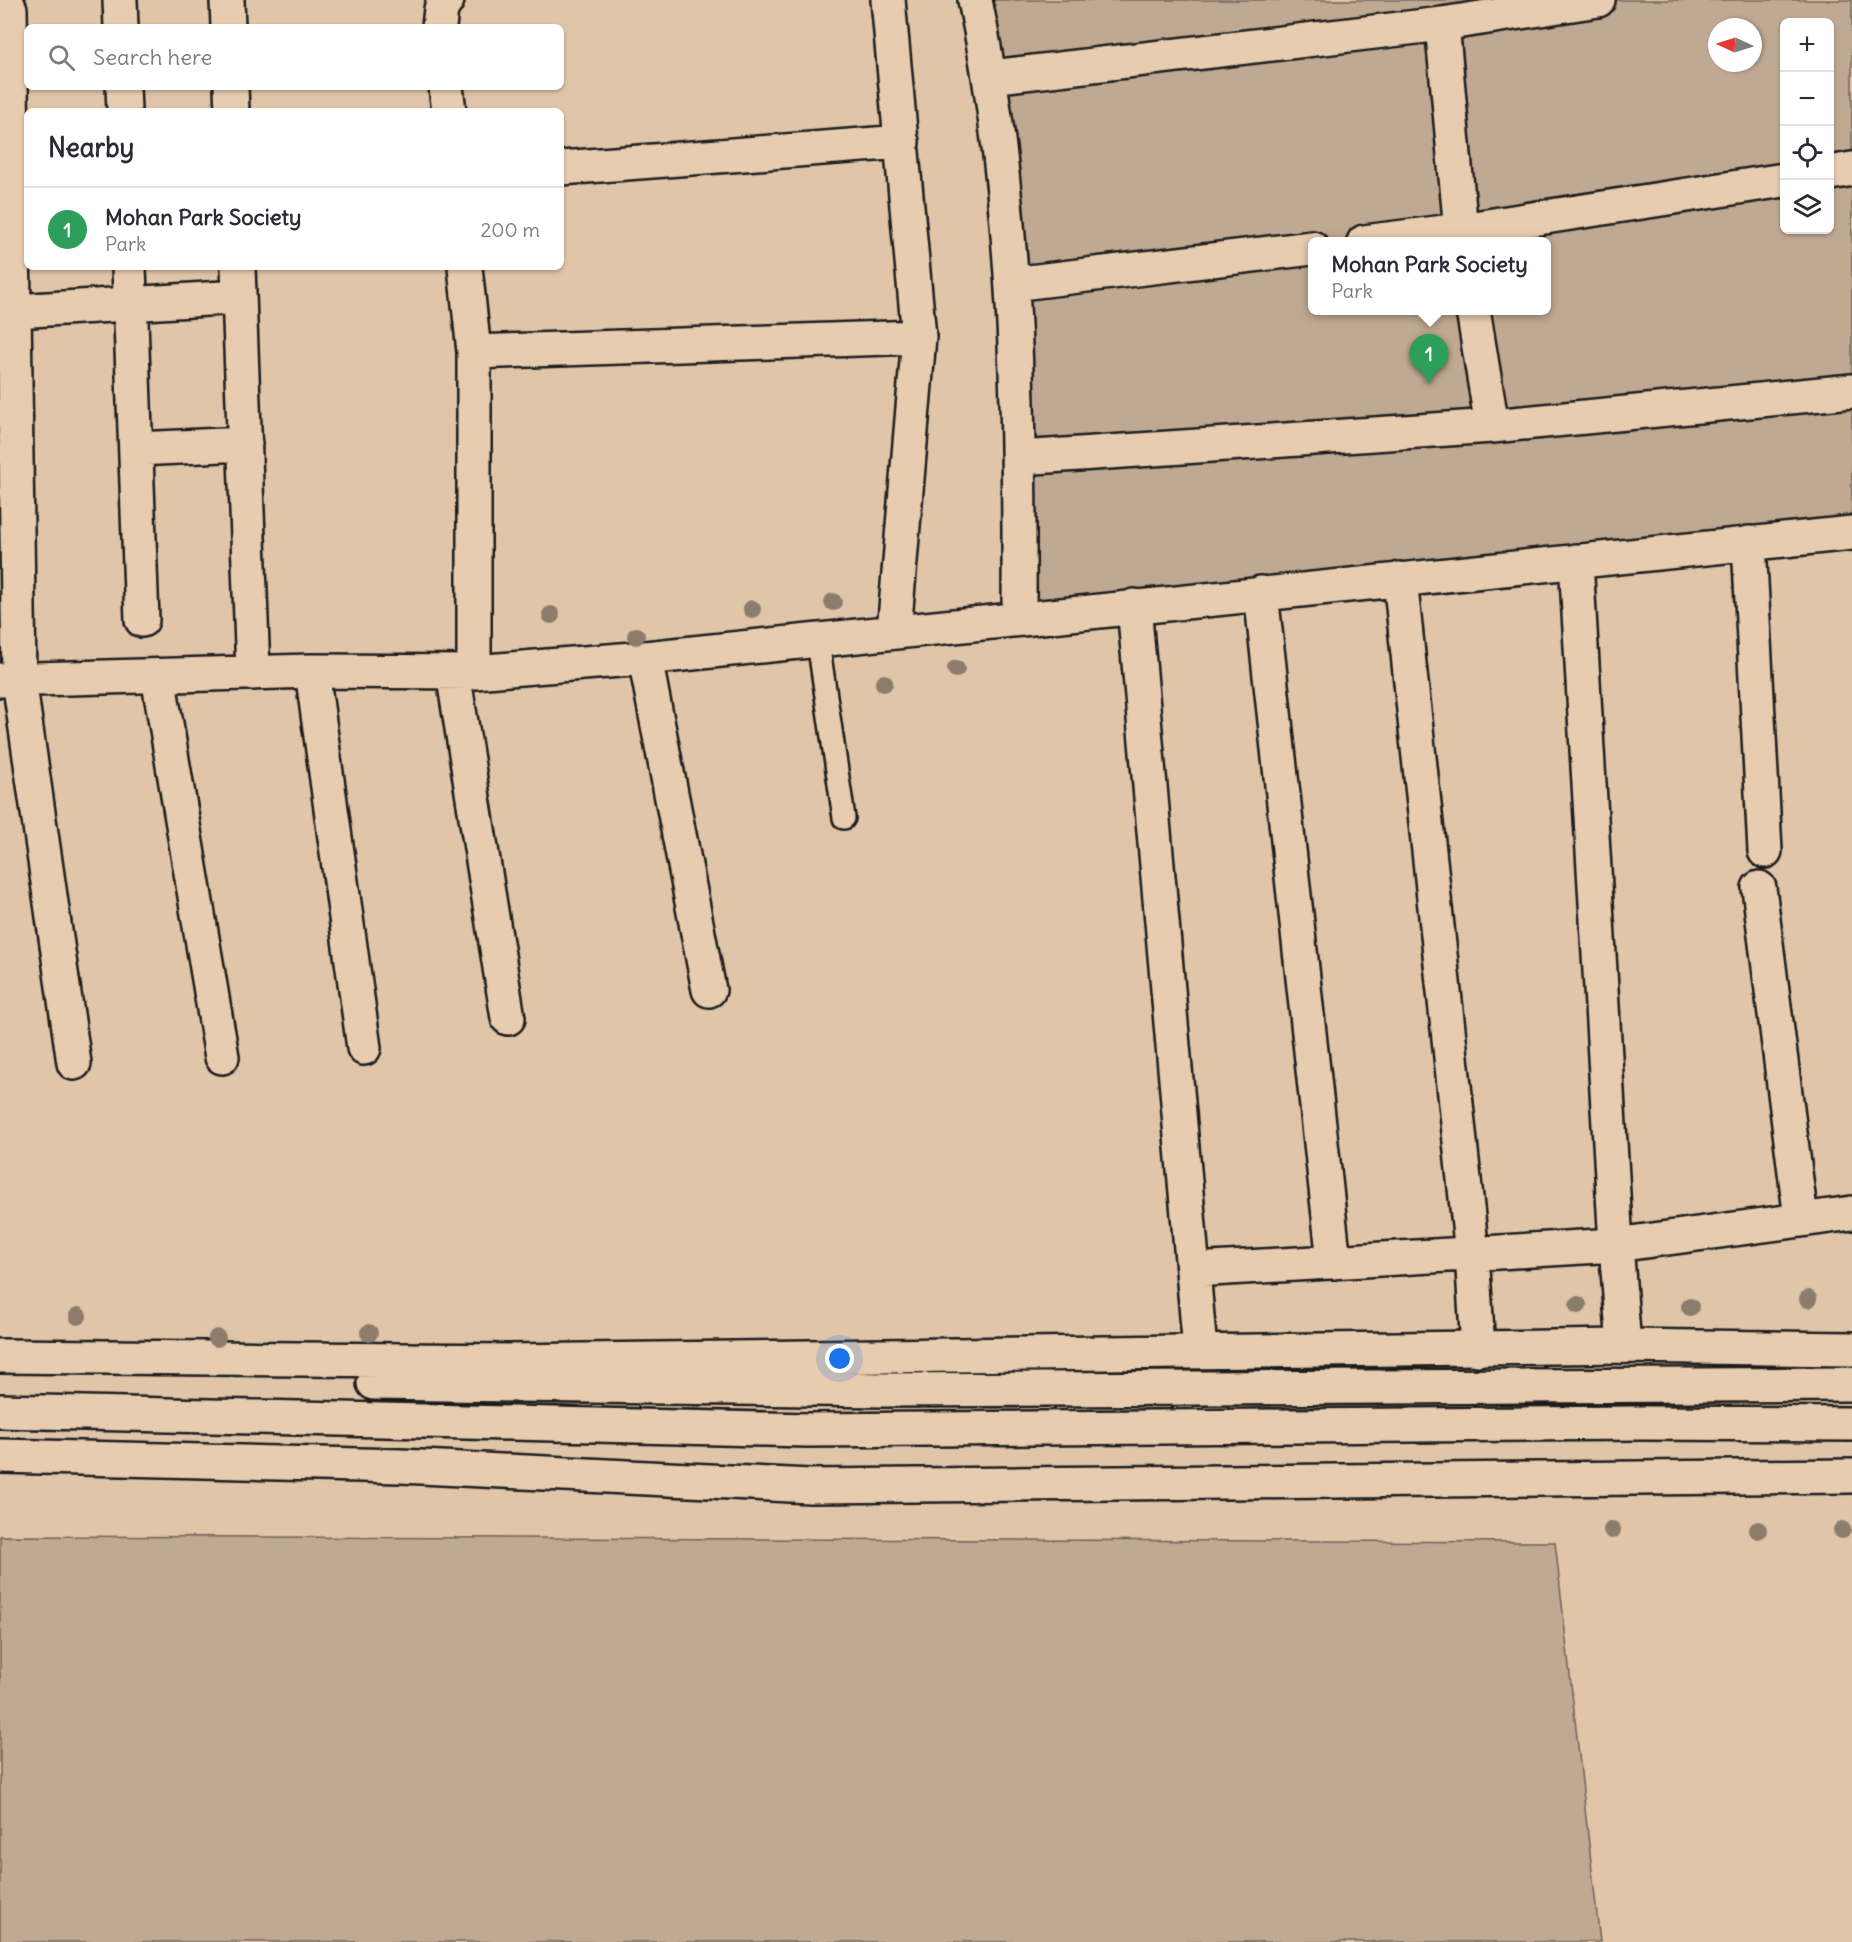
<!DOCTYPE html>
<html lang="en">
<head>
<meta charset="utf-8">
<style>
  body { margin:0; font-family:Delius,sans-serif; background:#f7f7f7; color:#2b2b33 }
  .controls { position:absolute; right:18px; top:18px; display:grid; overflow:hidden; border-radius:9px; box-shadow:0 2px 4px #0004 }
  .controls button { width:54px; height:54px; display:grid; place-items:center; padding:0; border:0; border-bottom:2px solid #e1e1e2; background:#fff; color:#2b2b33; font:30px sans-serif }
  .compass { position:absolute; left:1708px; top:18px; width:54px; height:54px; border-radius:50%; background:#fff; box-shadow:0 2px 4px #0004; rotate:274deg }
  .you { position:absolute; left:840px; top:1359px; width:21px; height:21px; margin:-15px; border:4px solid #fff; border-radius:50%; background:#1a73e8; box-shadow:0 0 0 9px #1a73e833 }
  .badge { display:grid; place-items:center; width:39px; height:39px; border-radius:50%; background:#ea580c; color:#fff; font-size:20px; font-weight:700 }
  .pin { position:absolute; translate:-50% -50px; filter:drop-shadow(0 2px 3px #0008) }
  .pin::after { content:''; position:absolute; top:32px; width:21px; height:18px; background:inherit; clip-path:polygon(0 0,100% 0,50% 100%) }
  .popup { position:absolute; left:1308px; top:237px; width:243px; height:78px; box-sizing:border-box; display:grid; place-content:center; border-radius:9px; background:#fff; filter:drop-shadow(0 2px 4px #0005); font-size:20px; white-space:nowrap; color:#7c7c81 }
  .popup b { font-size:22px; color:#2b2b33 }
  .popup::after { content:''; position:absolute; left:50%; top:100%; margin-left:-12px; border:12px solid transparent; border-top-color:#fff }
  .list { margin:0; padding:0; list-style:none }
  h2 { display:flex; justify-content:space-between; align-items:center; height:78px; margin:0; padding:0 24px; font-size:26px }
  h2 small { font-size:20px; font-weight:400; color:#7c7c81 }
  .list li { display:grid; grid-template-columns:39px 1fr auto; gap:18px; align-items:center; box-sizing:border-box; height:84px; padding:0 24px; border-top:2px solid #e1e1e2 }
  .list b { display:block; font-size:22px; white-space:nowrap }
  .list p { margin:0; font-size:20px; white-space:nowrap; color:#7c7c81 }
  .list em { font-size:20px; font-style:normal; color:#7c7c81 }
  .icon { flex:none; width:33px; height:33px; fill:none; stroke:currentColor; stroke-width:2; stroke-linecap:round; stroke-linejoin:round }
  .map { position:relative; flex:none; width:1852px; height:1942px; overflow:hidden }
  .search { position:absolute; background:#fff; box-shadow:0 2px 4px #0004; left:24px; top:24px; width:540px; height:66px; display:flex; align-items:center; gap:15px; box-sizing:border-box; padding:0 21px; border-radius:9px; color:#7c7c81; font-size:22px }
  .panel { position:absolute; background:#fff; box-shadow:0 2px 4px #0004; left:24px; top:108px; width:540px; height:162px; border-radius:9px }
  .map>svg:first-child { display:block }
  .green { fill:#c0a992; stroke:#6e6257; stroke-width:1.5; fill-rule:evenodd }
  .lines { fill:none; stroke-linecap:round; stroke-linejoin:round }
  .service-casing { stroke:#1c1c1c; stroke-width:26 }
  .minor-casing { stroke:#1c1c1c; stroke-width:38 }
  .secondary-casing { stroke:#1c1c1c; stroke-width:38 }
  .service { stroke:#e8ccaf; stroke-width:21 }
  .minor { stroke:#e8ccaf; stroke-width:33 }
  .secondary { stroke:#e8ccaf; stroke-width:33 }
  .tree { fill:#8b7b6c }
</style>
</head>
<body>
<div class="map">
<svg width="1852" height="1942" viewBox="0 0 1852 1942">
  <rect width="100%" height="100%" fill="#e0c5a9"/>
  <filter id="ink" filterUnits="userSpaceOnUse"><feTurbulence type="fractalNoise" baseFrequency=".0167" numOctaves="2"/><feDisplacementMap in="SourceGraphic" scale="12" xChannelSelector="R" yChannelSelector="G"/><feConvolveMatrix kernelMatrix="1 2 1 2 8 2 1 2 1" color-interpolation-filters="sRGB"/></filter>
  <g filter="url(#ink)">
    <path class="green" d="M 970,0 L 1852,0 L 1852,539 L 1026,616 ZM 1784,22 L 1830,22 L 1830,230 L 1784,230 ZM 1717,27 L 1753,27 L 1753,63 L 1717,63 ZM 1312,242 L 1546,242 L 1546,310 L 1312,310 Z
      M 0,1536 L 1555,1542 L 1600,1942 L 0,1942 Z"/>
    <g class="lines">
      <defs>
        <path id="service" d="M 818,642 L 844,818"/>
        <path id="minor" d="M 120,0 L 121,27
          M 227,0 L 228,27
          M 888,0 L 919,337 L 894,632
          M 975,0 C 1017,203 1020,412 1019,618
          M 10,9 L 19,680 L 74,1063
          M 1442,24 L 1462,242
          M 439,27 L 441,9 L 447,0
          M 991,77 L 1442,24 L 1598,0
          M 123,87 L 124,111
          M 231,87 L 232,111
          M 446,87 L 449,111
          M 561,168 L 902,142
          M 1830,173 L 1852,169
          M 1364,242 L 1461,230 L 1784,180
          M 129,267 L 142,620
          M 238,267 L 253,673
          M 465,267 L 474,352 L 474,672
          M 1012,284 L 1312,248
          M 1473,310 L 1492,426
          M 0,312 L 239,297
          M 474,352 L 919,337
          M 136,449 L 245,444
          M 1020,458 L 1492,426 L 1852,391
          M 1749,543 L 1765,851
          M 1576,561 L 1616,1245 L 1624,1346
          M 1400,579 L 1472,1254 L 1478,1349
          M 1261,593 L 1334,1262
          M 1134,606 L 1200,1350
          M 645,658 L 709,990
          M 312,671 L 364,1048
          M 453,672 L 508,1018
          M 158,676 L 222,1057
          M 0,680 L 312,671 L 474,672 L 645,658 L 1852,533
          M 1759,888 L 1801,1219
          M 1194,1270 L 1616,1245 L 1852,1213"/>
        <path id="secondary" d="M 0,1356 L 509,1361 L 1624,1346 L 1852,1349
          M 374,1383 L 885,1390 L 1852,1384
          M 0,1411 L 808,1430 L 1640,1423 L 1852,1424
          M 0,1456 L 401,1466 L 810,1486 L 1852,1476"/>
      </defs>
      <use href="#service" class="service-casing"/>
      <use href="#minor" class="minor-casing"/>
      <use href="#secondary" class="secondary-casing"/>
      <use href="#service" class="service"/>
      <use href="#minor" class="minor"/>
      <use href="#secondary" class="secondary"/>
    </g>
    <g class="tree">
      <circle cx="833" cy="602" r="9"/>
      <circle cx="752" cy="609" r="9"/>
      <circle cx="551" cy="615" r="9"/>
      <circle cx="636" cy="636" r="9"/>
      <circle cx="956" cy="669" r="9"/>
      <circle cx="884" cy="683" r="9"/>
      <circle cx="1808" cy="1299" r="9"/>
      <circle cx="1578" cy="1305" r="9"/>
      <circle cx="1690" cy="1307" r="9"/>
      <circle cx="78" cy="1316" r="9"/>
      <circle cx="369" cy="1333" r="9"/>
      <circle cx="217" cy="1338" r="9"/>
      <circle cx="1612" cy="1530" r="9"/>
      <circle cx="1758" cy="1530" r="9"/>
      <circle cx="1842" cy="1530" r="9"/>
    </g>
  </g>
</svg>
<div class="controls">
<button>+</button>
<button>−</button>
<button><svg class="icon" aria-label="locate" viewBox="0 0 24 24"><circle cx="12" cy="12" r="6"/><path d="M12 2v4M12 18v4M2 12h4M18 12h4"/></svg></button>
<button><svg class="icon" aria-label="layers" viewBox="0 0 24 24"><path d="M12 4l9 5-9 5-9-5zM3 14l9 5 9-5"/></svg></button>
</div>
<svg class="compass" viewBox="-18 -18 36 36"><path d="M0-13l5 13h-10z" fill="#e53935"/><path d="M0 13l5-13h-10z" fill="#7c7c81"/></svg>
<div class="you"></div>
<div class="pin badge" style="left:1429px;top:384px;background:#2e9e5b">1</div>
<div class="popup"><b>Mohan Park Society</b>Park</div>
<div class="search"><svg class="icon" aria-label="search" viewBox="0 0 24 24"><circle cx="10" cy="10" r="6"/><path d="M15 15l6 6"/></svg>Search here</div>
<section class="panel">
<h2>Nearby<small></small></h2>
<ul class="list">
<li><span class="badge" style="background:#2e9e5b">1</span><div><b>Mohan Park Society</b><p>Park</p></div><em>200 m</em></li>
</ul>
</section>
</div>
</body>
</html>
